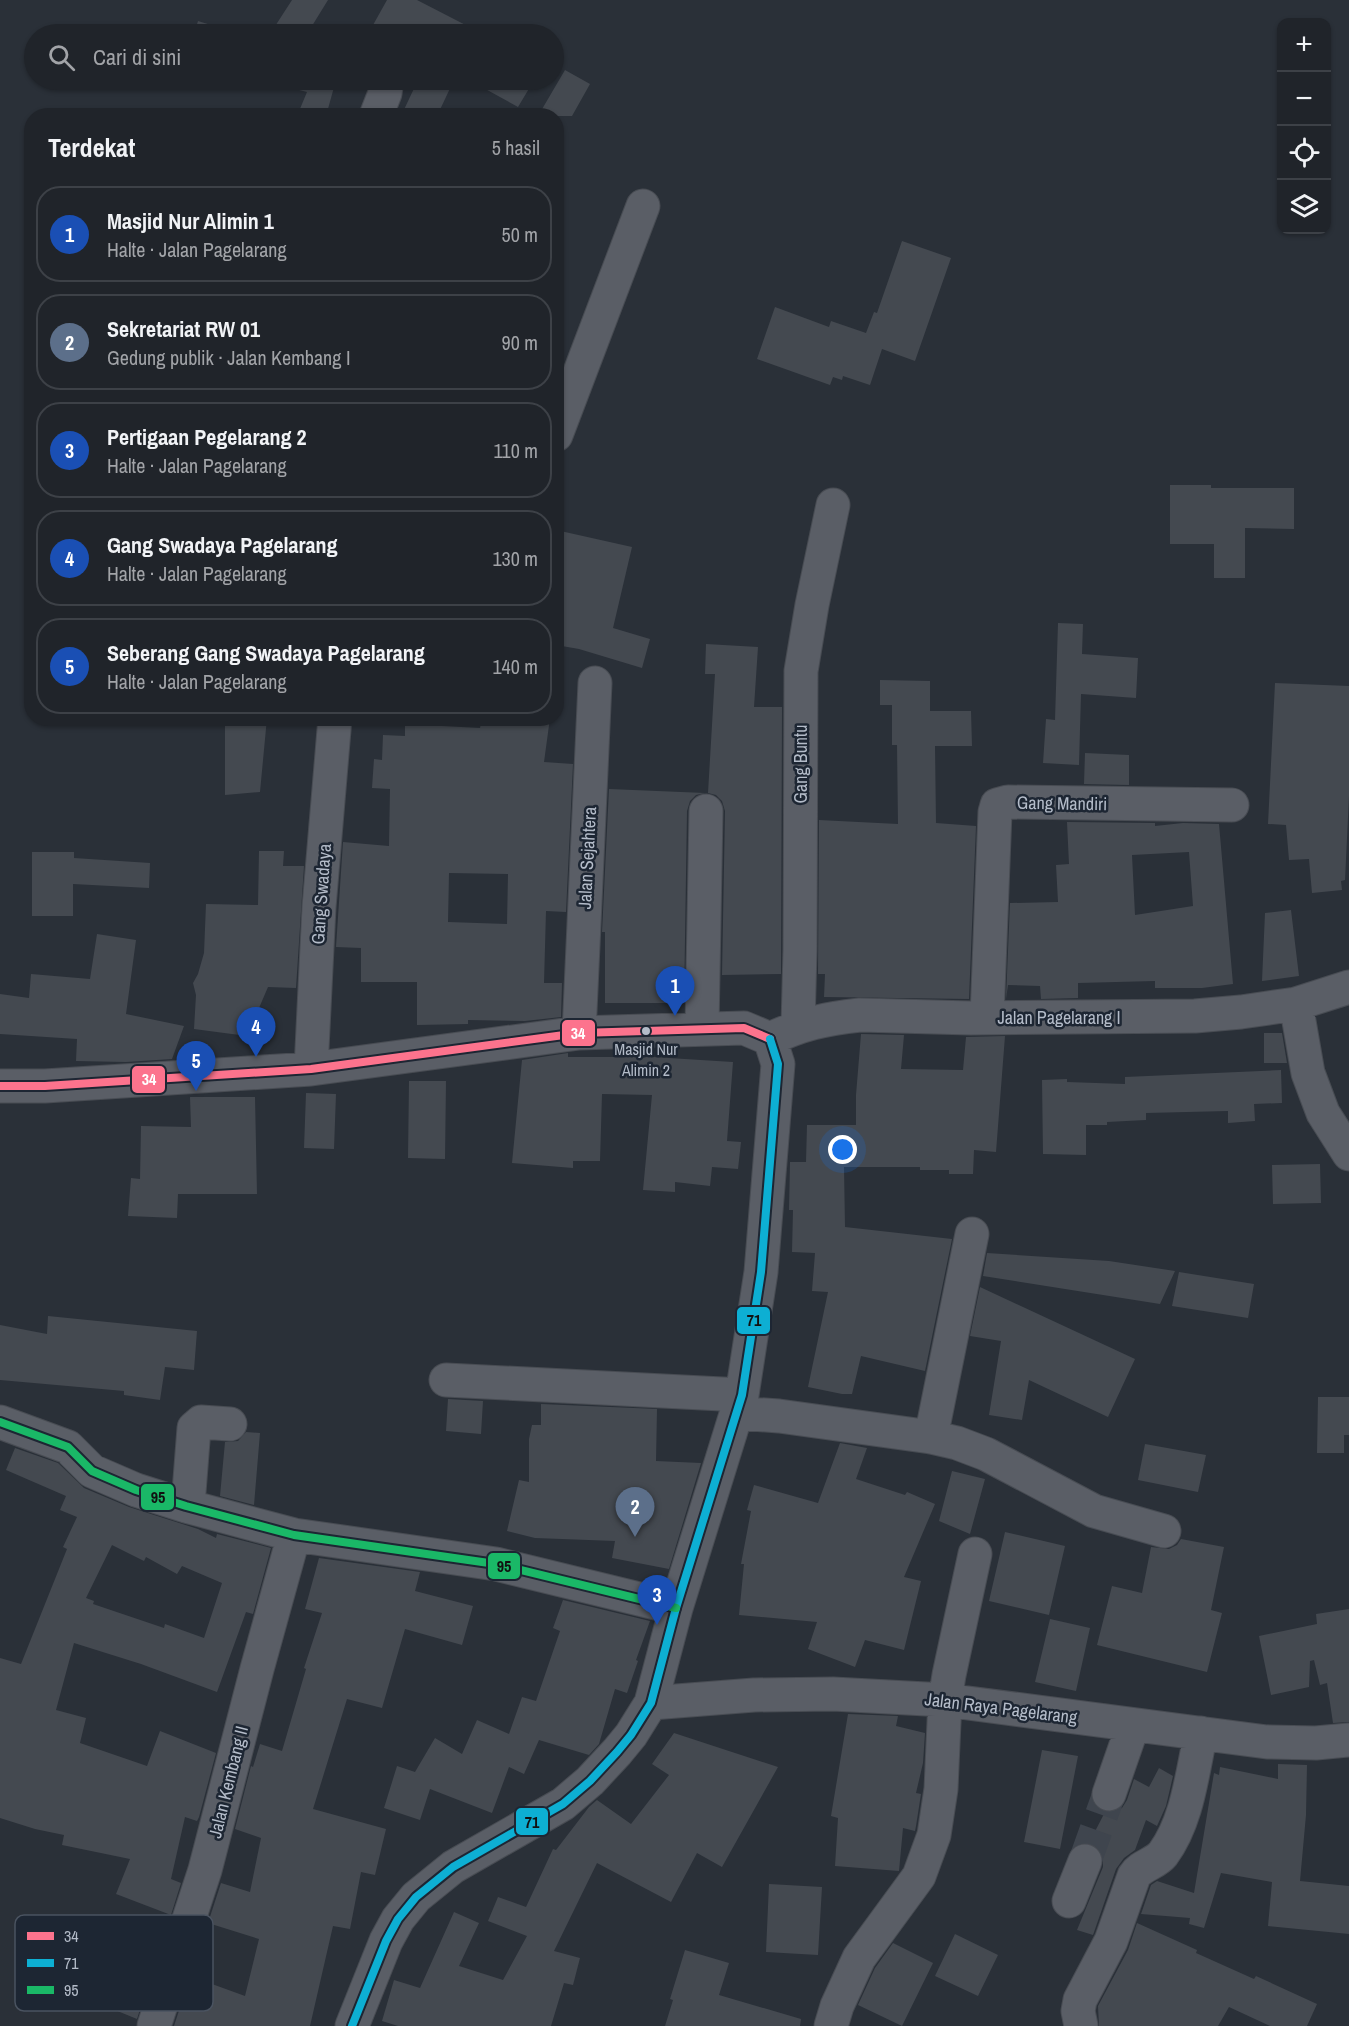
<!DOCTYPE html>
<html lang="id">
<head>
<meta charset="utf-8">
<style>
  body { margin:0; font-family:"Archivo Narrow",sans-serif; background:#2d3036; color:#f1f3f6 }
  .controls { position:absolute; right:18px; top:18px; display:grid; overflow:hidden; border-radius:12px; box-shadow:0 2px 4px #0004 }
  .controls button { width:54px; height:54px; display:grid; place-items:center; padding:0; border:0; border-bottom:2px solid #3d4147; background:#20242a; color:#f1f3f6; font:30px sans-serif }
  .you { position:absolute; left:843px; top:1150px; width:21px; height:21px; margin:-15px; border:4px solid #fff; border-radius:50%; background:#1a73e8; box-shadow:0 0 0 9px #1a73e833 }
  .badge { display:grid; place-items:center; width:39px; height:39px; border-radius:50%; background:#8bbbb9; color:#fff; font-size:20px; font-weight:700 }
  .pin { position:absolute; translate:-50% -50px; filter:drop-shadow(0 2px 3px #0008) }
  .pin::after { content:''; position:absolute; top:32px; width:21px; height:18px; background:inherit; clip-path:polygon(0 0,100% 0,50% 100%) }
  .list { margin:0; padding:0; list-style:none }
  h2 { display:flex; justify-content:space-between; align-items:center; height:78px; margin:0; padding:0 24px; font-size:26px }
  h2 small { font-size:20px; font-weight:400; color:#a2a4a8 }
  .list li { display:grid; grid-template-columns:39px 1fr auto; gap:18px; align-items:center; box-sizing:border-box; height:96px; margin:0 12px 12px; padding:0 12px; border:2px solid #3d4147; border-radius:24px }
  .list b { display:block; font-size:22px; white-space:nowrap }
  .list p { margin:0; font-size:20px; white-space:nowrap; color:#a2a4a8 }
  .list em { font-size:20px; font-style:normal; color:#a2a4a8 }
  .icon { flex:none; width:33px; height:33px; fill:none; stroke:currentColor; stroke-width:2; stroke-linecap:round; stroke-linejoin:round }
  .map { position:relative; flex:none; width:1349px; height:2026px; overflow:hidden }
  .search { position:absolute; background:#20242a; box-shadow:0 2px 4px #0004; left:24px; top:24px; width:540px; height:66px; display:flex; align-items:center; gap:15px; box-sizing:border-box; padding:0 21px; border-radius:33px; color:#a2a4a8; font-size:22px }
  .panel { position:absolute; background:#20242a; box-shadow:0 2px 4px #0004; left:24px; top:108px; width:540px; height:618px; border-radius:24px }
  .map>svg:first-child { display:block }
  .building { fill:#444950; fill-rule:evenodd }
  .lines { fill:none; stroke-linecap:round; stroke-linejoin:round }
  .minor-tunnel { stroke:#3f454e; stroke-width:33; stroke-dasharray:33 16; stroke-linecap:butt }
  .minor-casing { stroke:#484c53; stroke-width:35 }
  .minor { stroke:#5a5e66; stroke-width:33 }
  .bus-1-casing { stroke:#1d2633; stroke-width:12 }
  .bus-2-casing { stroke:#1d2633; stroke-width:12 }
  .bus-3-casing { stroke:#1d2633; stroke-width:12 }
  .bus-1 { stroke:#fc738d; stroke-width:8 }
  .bus-2 { stroke:#0dafd3; stroke-width:8 }
  .bus-3 { stroke:#1ab867; stroke-width:8 }
  .bus-dot { fill:#b4bcc9; stroke:#1d2633; stroke-width:2 }
  .labels { text-anchor:middle; dominant-baseline:central; stroke-width:5; stroke-linejoin:round; paint-order:stroke }
  .bus-label { font-size:16px; fill:#b4bcc9; stroke:#1d2633 }
  .street-label { font-size:18px; fill:#b4bcc9; stroke:#1d2633 }
  .key { fill:#1d2633; stroke:#4a5360; stroke-width:1.5 }
  .key-label { font-size:16px; fill:#b4bcc9 }
  .line-badge { stroke:#1d2633; stroke-width:2 }
  .badge-label { font-size:16px; text-anchor:middle; font-weight:bold; fill:#fff }
  .pale-badge-label { font-size:16px; text-anchor:middle; font-weight:bold; fill:#111 }
</style>
</head>
<body>
<div class="map">
<svg width="1349" height="2026" viewBox="0 0 1349 2026">
  <rect width="100%" height="100%" fill="#2a3038"/>
  <path class="building" d="M 292,0 L 328,0 L 307,34 L 270,34 Z
    M 387,0 L 417,0 L 483,34 L 368,34 Z
    M 198,21 L 240,34 L 194,34 Z
    M 565,70 L 590,84 L 572,116 L 538,116 Z
    M 205,80 L 227,80 L 224,87 Z
    M 260,80 L 336,80 L 326,116 L 297,116 L 307,92 Z
    M 418,80 L 454,80 L 437,116 L 401,116 Z
    M 469,80 L 528,80 L 533,82 L 518,107 Z
    M 902,241 L 951,258 L 915,361 L 882,349 L 870,385 L 843,376 L 842,380 L 833,377 L 830,385 L 757,359 L 775,307 L 829,327 L 831,321 L 866,333 L 874,312 L 877,313 Z
    M 1170,485 L 1211,485 L 1211,488 L 1294,488 L 1294,529 L 1245,528 L 1245,578 L 1214,578 L 1214,544 L 1170,544 Z
    M 556,530 L 632,547 L 613,628 L 650,639 L 642,668 L 579,649 L 556,645 Z
    M 1058,623 L 1083,624 L 1082,654 L 1138,658 L 1136,698 L 1081,694 L 1079,765 L 1043,763 L 1046,719 L 1055,720 Z
    M 706,644 L 758,647 L 754,707 L 782,707 L 781,974 L 722,975 L 725,811 L 722,801 L 716,795 L 708,793 L 715,674 L 705,674 Z
    M 880,680 L 930,681 L 930,711 L 971,711 L 972,746 L 935,746 L 936,823 L 976,826 L 969,999 L 824,997 L 825,974 L 818,974 L 819,820 L 898,824 L 897,745 L 892,745 L 892,705 L 880,705 Z
    M 1275,683 L 1349,686 L 1349,796 L 1345,880 L 1341,881 L 1342,890 L 1312,893 L 1309,859 L 1289,860 L 1286,825 L 1268,824 Z
    M 225,718 L 267,718 L 260,792 L 225,795 Z
    M 482,718 L 550,718 L 544,762 L 573,764 L 566,912 L 546,911 L 544,983 L 562,983 L 561,1017 L 525,1021 L 468,1020 L 468,1024 L 417,1025 L 417,982 L 361,982 L 361,948 L 336,947 L 343,842 L 389,846 L 390,789 L 372,788 L 374,759 L 382,760 L 383,735 L 405,736 L 405,724 L 480,728 ZM 449,873 L 508,874 L 507,924 L 448,922 Z
    M 1085,753 L 1129,755 L 1129,785 L 1084,784 Z
    M 609,789 L 705,793 L 696,795 L 690,801 L 687,811 L 684,1003 L 605,1003 L 605,932 L 602,932 Z
    M 1067,822 L 1155,823 L 1155,826 L 1183,823 L 1219,824 L 1233,984 L 1202,988 L 1155,988 L 1155,981 L 1078,983 L 1078,998 L 1041,999 L 1040,986 L 1008,985 L 1006,999 L 1010,903 L 1058,902 L 1056,865 L 1069,864 ZM 1189,852 L 1193,906 L 1135,915 L 1132,855 Z
    M 259,851 L 284,851 L 283,866 L 304,866 L 296,988 L 268,987 L 247,1036 L 194,1029 L 196,995 L 193,983 L 198,974 L 204,953 L 206,904 L 258,905 Z
    M 32,852 L 74,852 L 74,858 L 150,863 L 149,888 L 73,884 L 73,916 L 32,916 Z
    M 1291,910 L 1299,976 L 1262,981 L 1265,913 Z
    M 97,934 L 136,940 L 126,1014 L 184,1026 L 172,1059 L 126,1062 L 76,1061 L 77,1039 L 0,1034 L 0,994 L 29,998 L 31,974 L 90,979 Z
    M 1264,1033 L 1282,1033 L 1287,1063 L 1264,1063 Z
    M 861,1034 L 904,1035 L 901,1069 L 963,1070 L 966,1037 L 1005,1036 L 996,1152 L 974,1150 L 973,1174 L 949,1174 L 949,1170 L 920,1170 L 920,1167 L 844,1167 L 845,1227 L 952,1239 L 925,1371 L 861,1356 L 852,1394 L 842,1394 L 808,1387 L 828,1292 L 812,1291 L 815,1253 L 792,1252 L 793,1210 L 789,1210 L 790,1162 L 806,1162 L 807,1125 L 856,1125 L 856,1095 Z
    M 568,1053 L 568,1057 L 653,1057 L 733,1062 L 727,1141 L 741,1142 L 738,1169 L 712,1167 L 710,1186 L 675,1182 L 675,1192 L 643,1190 L 652,1095 L 602,1094 L 600,1161 L 573,1161 L 573,1168 L 512,1163 L 522,1060 Z
    M 1281,1070 L 1282,1103 L 1254,1104 L 1255,1121 L 1228,1123 L 1228,1111 L 1146,1113 L 1146,1120 L 1107,1122 L 1107,1125 L 1086,1125 L 1086,1155 L 1043,1154 L 1042,1080 L 1067,1079 L 1067,1082 L 1125,1084 L 1125,1077 Z
    M 409,1081 L 446,1081 L 445,1159 L 408,1158 Z
    M 306,1093 L 336,1094 L 334,1149 L 304,1148 Z
    M 190,1097 L 255,1097 L 257,1194 L 178,1194 L 177,1218 L 128,1216 L 131,1178 L 140,1179 L 141,1126 L 191,1127 Z
    M 1320,1164 L 1321,1203 L 1273,1204 L 1272,1165 Z
    M 987,1253 L 1109,1261 L 1175,1271 L 1160,1304 L 983,1276 Z
    M 1179,1272 L 1254,1284 L 1248,1318 L 1172,1306 Z
    M 980,1287 L 1135,1359 L 1108,1417 L 1029,1380 L 1022,1420 L 989,1415 L 1001,1341 L 970,1336 Z
    M 48,1316 L 197,1331 L 194,1370 L 165,1367 L 160,1400 L 124,1395 L 124,1391 L 0,1380 L 0,1325 L 47,1334 Z
    M 1318,1397 L 1349,1397 L 1349,1435 L 1344,1435 L 1344,1453 L 1317,1453 Z
    M 448,1399 L 483,1401 L 481,1434 L 446,1431 Z
    M 541,1404 L 657,1409 L 656,1461 L 701,1463 L 669,1569 L 612,1558 L 615,1541 L 535,1538 L 507,1531 L 519,1480 L 529,1482 L 529,1439 L 532,1425 L 541,1425 Z
    M 246,1432 L 260,1433 L 254,1505 L 220,1496 L 225,1442 L 238,1441 Z
    M 840,1443 L 867,1448 L 856,1479 L 905,1495 L 907,1492 L 935,1504 L 904,1577 L 921,1581 L 904,1650 L 865,1640 L 855,1667 L 808,1649 L 817,1622 L 739,1615 L 744,1564 L 741,1564 L 751,1511 L 747,1510 L 754,1485 L 818,1503 Z
    M 1145,1444 L 1206,1455 L 1198,1492 L 1138,1480 Z
    M 15,1448 L 58,1463 L 84,1488 L 129,1507 L 198,1529 L 216,1538 L 217,1534 L 271,1548 L 253,1614 L 246,1612 L 217,1692 L 141,1664 L 74,1643 L 56,1710 L 86,1718 L 80,1743 L 147,1766 L 160,1731 L 216,1753 L 199,1817 L 197,1821 L 185,1817 L 171,1879 L 181,1883 L 171,1915 L 116,1894 L 130,1859 L 62,1845 L 64,1835 L 35,1829 L 0,1818 L 0,1658 L 21,1664 L 67,1549 L 63,1547 L 77,1517 L 60,1510 L 66,1496 L 6,1470 ZM 112,1545 L 144,1561 L 146,1557 L 177,1574 L 182,1566 L 222,1583 L 204,1638 L 165,1624 L 164,1628 L 93,1604 L 94,1601 L 86,1598 Z
    M 952,1471 L 985,1479 L 970,1534 L 939,1521 Z
    M 1005,1532 L 1065,1546 L 1049,1615 L 989,1601 Z
    M 1181,1539 L 1224,1547 L 1211,1610 L 1222,1613 L 1207,1672 L 1097,1645 L 1112,1586 L 1142,1593 L 1151,1547 L 1169,1549 L 1177,1545 Z
    M 319,1558 L 420,1572 L 415,1591 L 473,1606 L 462,1645 L 405,1629 L 382,1708 L 347,1699 L 313,1809 L 386,1829 L 375,1875 L 361,1872 L 350,1929 L 333,1926 L 310,2026 L 174,2026 L 187,1986 L 197,1990 L 201,1980 L 245,1996 L 259,1939 L 208,1923 L 221,1883 L 250,1892 L 261,1838 L 235,1829 L 251,1766 L 253,1767 L 260,1744 L 282,1751 L 306,1669 L 304,1668 L 322,1613 L 305,1609 Z
    M 563,1600 L 650,1621 L 636,1660 L 638,1661 L 627,1693 L 615,1689 L 599,1744 L 589,1755 L 539,1740 L 524,1774 L 509,1767 L 492,1813 L 430,1789 L 420,1820 L 384,1808 L 397,1766 L 415,1772 L 435,1738 L 462,1754 L 477,1720 L 509,1734 L 522,1697 L 536,1701 L 560,1631 L 553,1628 Z
    M 1349,1609 L 1349,1722 L 1333,1723 L 1327,1683 L 1320,1685 L 1314,1660 L 1310,1661 L 1309,1687 L 1271,1695 L 1259,1636 L 1317,1624 L 1316,1614 Z
    M 1050,1619 L 1090,1628 L 1076,1691 L 1035,1682 Z
    M 848,1714 L 898,1716 L 896,1726 L 925,1733 L 923,1763 L 916,1793 L 921,1794 L 916,1826 L 915,1831 L 903,1828 L 899,1871 L 835,1866 L 838,1818 L 831,1816 Z
    M 674,1733 L 778,1767 L 722,1867 L 697,1853 L 671,1902 L 597,1863 L 554,1951 L 580,1958 L 573,1985 L 564,1983 L 551,2026 L 398,2026 L 382,2021 L 394,1980 L 420,1988 L 454,1912 L 479,1923 L 459,1966 L 503,1980 L 527,1936 L 488,1921 L 498,1897 L 526,1907 L 553,1849 L 556,1850 L 589,1807 L 597,1800 L 631,1824 L 669,1775 L 652,1764 Z
    M 1042,1750 L 1078,1756 L 1060,1849 L 1024,1842 Z
    M 1278,1764 L 1307,1765 L 1306,1815 L 1300,1881 L 1349,1886 L 1349,1934 L 1268,1926 L 1272,1882 L 1221,1873 L 1204,1928 L 1189,1924 L 1190,1918 L 1141,1914 L 1151,1885 L 1157,1881 L 1194,1893 L 1214,1773 L 1219,1775 L 1220,1767 L 1278,1779 Z
    M 1159,1768 L 1173,1776 L 1166,1806 L 1157,1826 L 1146,1820 L 1135,1850 L 1124,1858 L 1116,1869 L 1093,1935 L 1077,1930 L 1103,1867 L 1103,1858 L 1100,1850 L 1089,1843 L 1105,1812 L 1113,1812 L 1122,1808 L 1127,1800 L 1134,1779 L 1149,1787 Z
    M 769,1884 L 822,1887 L 818,1955 L 766,1952 Z
    M 89,1923 L 117,1937 L 108,1955 L 152,1972 L 137,2019 L 115,2010 L 124,1987 L 67,1959 L 74,1942 L 78,1944 Z
    M 1137,1923 L 1197,1950 L 1196,1953 L 1254,1979 L 1256,1976 L 1317,2004 L 1307,2026 L 1270,2026 L 1229,2007 L 1218,2026 L 1099,2026 L 1098,2006 L 1128,1950 Z
    M 955,1934 L 998,1955 L 978,1996 L 935,1976 Z
    M 893,1943 L 933,1963 L 902,2026 L 858,2005 L 875,1968 Z
    M 685,1950 L 729,1963 L 719,1995 L 801,2019 L 800,2026 L 665,2026 L 673,2000 L 670,1999 Z"/>
  <g class="lines">
    <path class="minor-tunnel" d="M 1085,1861 L 1109,1794"/>
    <defs>
      <path id="minor" d="M 376,116 L 385,93 L 387,80
        M 556,435 L 643,206
        M 1296,1004 L 1308,1073 L 1323,1113 L 1349,1154
        M 987,1017 L 995,812 L 997,805 L 1008,802 L 1232,805
        M 798,1026 L 800,950 L 801,671 L 812,605 L 833,505
        M 702,1028 L 706,811
        M 579,1033 L 595,683
        M 770,1039 C 802,1024 824,1019 860,1015 L 971,1018 L 1195,1016 L 1241,1012 L 1296,1004 L 1349,987
        M 311,1069 L 319,907 L 335,718
        M 0,1086 L 45,1086 L 311,1069 L 579,1033 L 744,1028 L 770,1039
        M 446,1380 L 742,1395
        M 737,1413 L 779,1416 L 931,1437 L 957,1443 L 986,1454 L 1094,1511 L 1164,1531
        M 0,1422 L 68,1447 L 92,1471 L 136,1490 L 186,1506 L 294,1535 L 496,1564 L 676,1608
        M 931,1437 L 972,1234
        M 186,1506 L 189,1492 L 194,1428 L 201,1422 L 230,1424
        M 651,1703 L 754,1695 L 833,1694 L 945,1700 L 1267,1742 L 1316,1743 L 1349,1740
        M 1109,1794 L 1133,1725
        M 1069,1901 L 1085,1861
        M 154,2026 L 205,1870 L 257,1669 L 294,1535
        M 352,2026 L 386,1941 L 398,1919 L 416,1897 L 453,1867 L 563,1804 L 590,1781 L 617,1752 L 631,1735 L 651,1703 L 676,1608 L 742,1395 L 761,1272 L 778,1064 L 770,1039
        M 831,2026 L 837,2006 L 859,1958 L 919,1876 L 934,1835 L 941,1789 L 945,1700 L 949,1675 L 975,1554
        M 1081,2026 L 1078,2011 L 1080,2000 L 1111,1941 L 1134,1876 C 1141,1865 1155,1864 1163,1854 C 1188,1820 1192,1773 1201,1733"/>
    </defs>
    <use href="#minor" class="minor-casing"/>
    <use href="#minor" class="minor"/>
    <defs>
      <path id="bus-1" d="M 0,1086 L 45,1086 L 311,1069 L 579,1033 L 744,1028 L 770,1039"/>
      <path id="bus-2" d="M 352,2026 L 386,1941 L 398,1919 L 416,1897 L 453,1867 L 563,1804 L 590,1781 L 617,1752 L 631,1735 L 651,1703 L 676,1608 L 742,1395 L 761,1272 L 778,1064 L 770,1039"/>
      <path id="bus-3" d="M 0,1422 L 68,1447 L 92,1471 L 136,1490 L 186,1506 L 294,1535 L 496,1564 L 676,1608"/>
    </defs>
    <use href="#bus-1" class="bus-1-casing"/>
    <use href="#bus-2" class="bus-2-casing"/>
    <use href="#bus-3" class="bus-3-casing"/>
    <use href="#bus-1" class="bus-1"/>
    <use href="#bus-2" class="bus-2"/>
    <use href="#bus-3" class="bus-3"/>
  </g>
  <circle class="bus-dot" cx="646" cy="1031" r="5"/>
  <g class="labels">
    <g class="bus-label">
      <text x="646" y="1049">Masjid Nur<tspan x="646" dy="21">Alimin 2</tspan></text>
    </g>
    <g class="street-label">
      <text transform="translate(800 764) rotate(-90)">Gang Buntu</text>
      <text transform="translate(1062 803) rotate(1)">Gang Mandiri</text>
      <text transform="translate(587 858) rotate(-87)">Jalan Sejahtera</text>
      <text transform="translate(321 894) rotate(-86)">Gang Swadaya</text>
      <text x="1059" y="1017">Jalan Pagelarang I</text>
      <text transform="translate(1001 1708) rotate(7)">Jalan Raya Pagelarang</text>
      <text transform="translate(228 1782) rotate(-76)">Jalan Kembang II</text>
    </g>
  </g>
  <rect x="15" y="1915" width="198" height="96" rx="9" class="key"/>
  <rect x="27" y="1932" width="27" height="8" fill="#fc738d"/>
  <rect x="27" y="1959" width="27" height="8" fill="#0dafd3"/>
  <rect x="27" y="1986" width="27" height="8" fill="#1ab867"/>
  <g class="key-label">
    <text x="64" y="1942">34</text>
    <text x="64" y="1969">71</text>
    <text x="64" y="1996">95</text>
  </g>
  <g class="line-badge">
    <rect x="561" y="1019" width="35" height="28" rx="6" fill="#fc738d"/>
    <rect x="131" y="1065" width="35" height="29" rx="6" fill="#fc738d"/>
    <rect x="736" y="1306" width="35" height="29" rx="6" fill="#0dafd3"/>
    <rect x="140" y="1483" width="35" height="28" rx="6" fill="#1ab867"/>
    <rect x="487" y="1552" width="34" height="28" rx="6" fill="#1ab867"/>
    <rect x="515" y="1807" width="34" height="29" rx="6" fill="#0dafd3"/>
  </g>
  <g class="badge-label">
    <text x="578" y="1039">34</text>
    <text x="149" y="1085">34</text>
  </g>
  <g class="pale-badge-label">
    <text x="754" y="1326">71</text>
    <text x="158" y="1503">95</text>
    <text x="504" y="1572">95</text>
    <text x="532" y="1828">71</text>
  </g>
</svg>
<div class="controls">
<button>+</button>
<button>−</button>
<button><svg class="icon" aria-label="locate" viewBox="0 0 24 24"><circle cx="12" cy="12" r="6"/><path d="M12 2v4M12 18v4M2 12h4M18 12h4"/></svg></button>
<button><svg class="icon" aria-label="layers" viewBox="0 0 24 24"><path d="M12 4l9 5-9 5-9-5zM3 14l9 5 9-5"/></svg></button>
</div>
<div class="you"></div>
<div class="pin badge" style="left:675px;top:1016px;background:#1a4fb4">1</div>
<div class="pin badge" style="left:635px;top:1537px;background:#5c6f8a">2</div>
<div class="pin badge" style="left:657px;top:1625px;background:#1a4fb4">3</div>
<div class="pin badge" style="left:256px;top:1057px;background:#1a4fb4">4</div>
<div class="pin badge" style="left:196px;top:1091px;background:#1a4fb4">5</div>
<div class="search"><svg class="icon" aria-label="search" viewBox="0 0 24 24"><circle cx="10" cy="10" r="6"/><path d="M15 15l6 6"/></svg>Cari di sini</div>
<section class="panel">
<h2>Terdekat<small>5 hasil</small></h2>
<ul class="list">
<li><span class="badge" style="background:#1a4fb4">1</span><div><b>Masjid Nur Alimin 1</b><p>Halte · Jalan Pagelarang</p></div><em>50 m</em></li>
<li><span class="badge" style="background:#5c6f8a">2</span><div><b>Sekretariat RW 01</b><p>Gedung publik · Jalan Kembang I</p></div><em>90 m</em></li>
<li><span class="badge" style="background:#1a4fb4">3</span><div><b>Pertigaan Pegelarang 2</b><p>Halte · Jalan Pagelarang</p></div><em>110 m</em></li>
<li><span class="badge" style="background:#1a4fb4">4</span><div><b>Gang Swadaya Pagelarang</b><p>Halte · Jalan Pagelarang</p></div><em>130 m</em></li>
<li><span class="badge" style="background:#1a4fb4">5</span><div><b>Seberang Gang Swadaya Pagelarang</b><p>Halte · Jalan Pagelarang</p></div><em>140 m</em></li>
</ul>
</section>
</div>
</body>
</html>
